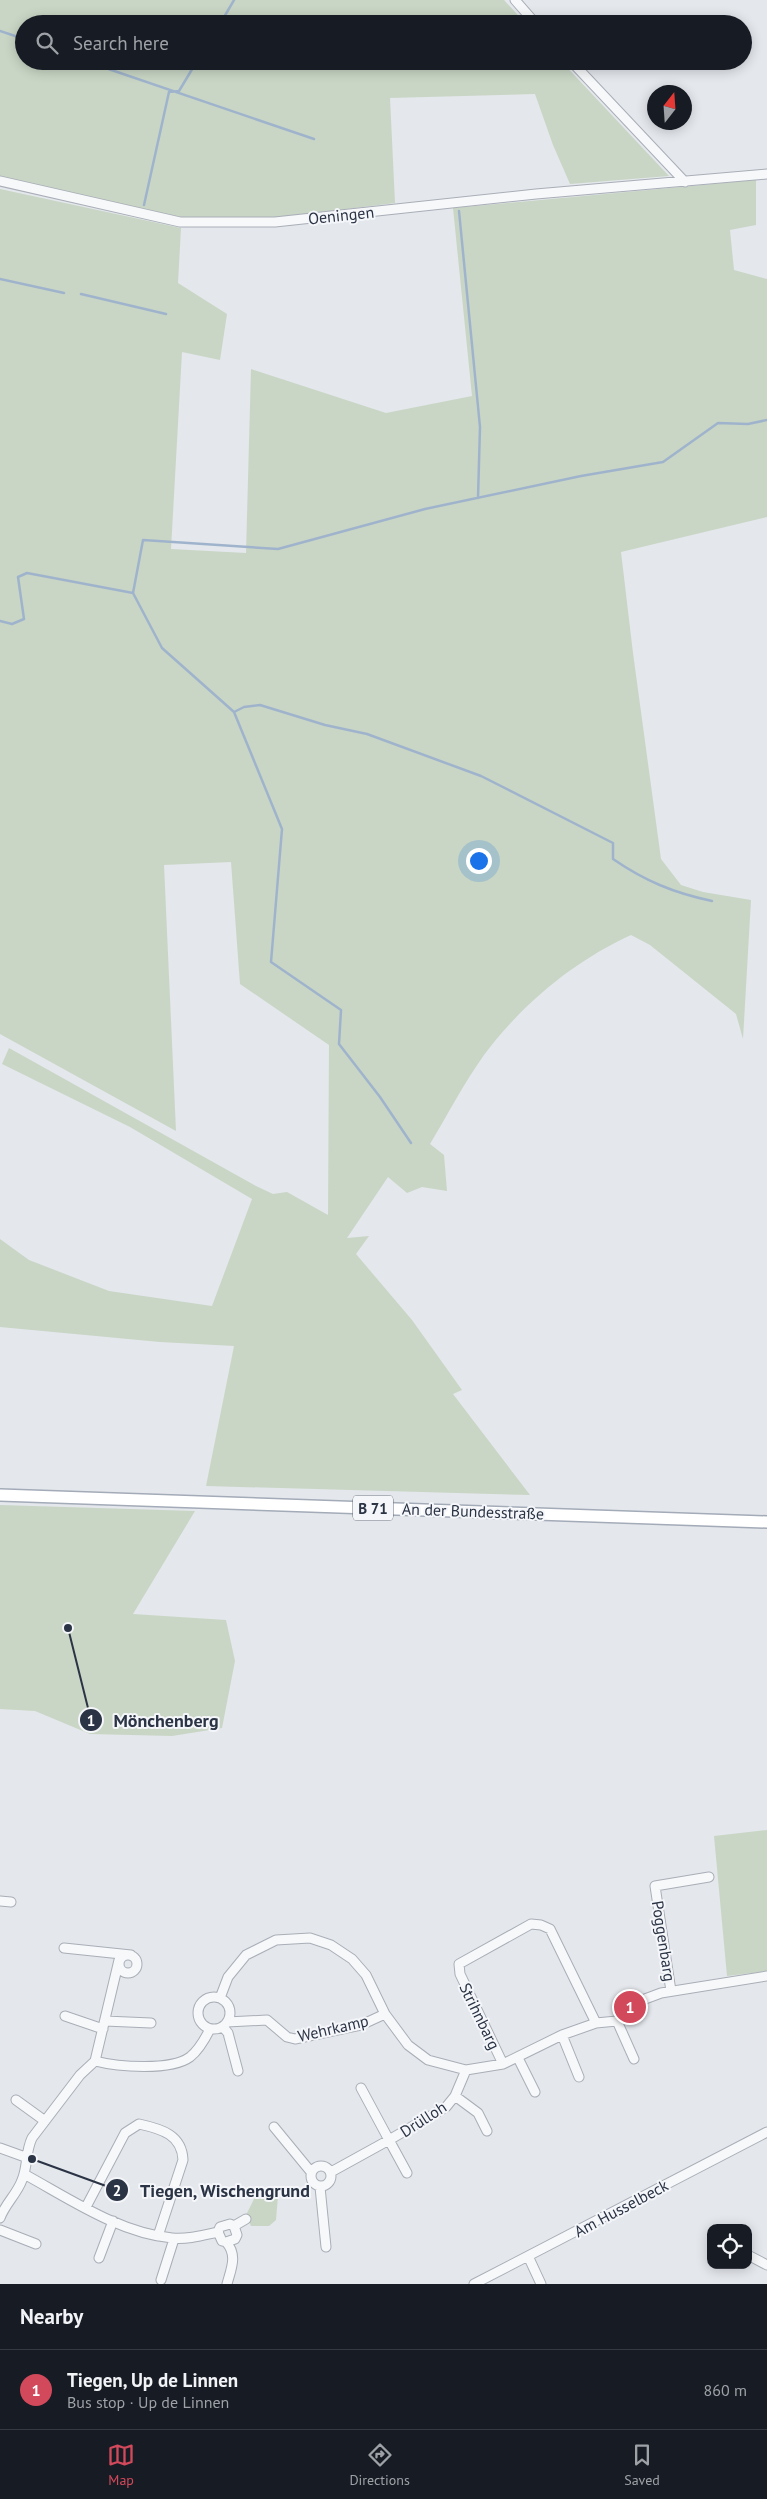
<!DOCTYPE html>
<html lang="en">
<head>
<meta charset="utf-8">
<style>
  body { margin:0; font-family:"PT Sans",sans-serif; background:#20242c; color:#f1f3f6 }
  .controls { position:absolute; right:15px; bottom:15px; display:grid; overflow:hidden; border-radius:10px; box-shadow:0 2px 12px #0003 }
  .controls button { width:45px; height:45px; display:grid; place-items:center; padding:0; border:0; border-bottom:1px solid #363941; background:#171b24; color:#f1f3f6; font:25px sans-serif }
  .compass { position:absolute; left:647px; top:85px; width:45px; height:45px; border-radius:50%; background:#171b24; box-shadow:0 2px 12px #0003; rotate:17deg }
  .you { position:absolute; left:478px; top:860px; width:18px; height:18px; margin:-12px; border:4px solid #fff; border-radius:50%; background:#1a73e8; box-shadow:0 0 0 8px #1a73e833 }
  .badge { display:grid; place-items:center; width:32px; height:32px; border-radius:50%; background:#d1495b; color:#fff; font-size:16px; font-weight:700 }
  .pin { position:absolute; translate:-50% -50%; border:2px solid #fff; box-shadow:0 1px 5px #0006 }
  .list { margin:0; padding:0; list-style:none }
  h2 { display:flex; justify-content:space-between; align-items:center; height:65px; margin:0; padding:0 20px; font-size:21px }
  h2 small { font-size:16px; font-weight:400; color:#9ea1a6 }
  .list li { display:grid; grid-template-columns:32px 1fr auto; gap:15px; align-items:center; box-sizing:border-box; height:80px; padding:0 20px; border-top:1px solid #363941 }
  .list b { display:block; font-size:19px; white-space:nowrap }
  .list p { margin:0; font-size:16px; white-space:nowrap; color:#9ea1a6 }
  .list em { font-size:16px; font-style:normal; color:#9ea1a6 }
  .icon { flex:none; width:28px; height:28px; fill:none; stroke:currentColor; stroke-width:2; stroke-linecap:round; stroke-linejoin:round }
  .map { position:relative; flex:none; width:767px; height:2284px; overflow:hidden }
  .search { position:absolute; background:#171b24; box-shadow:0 2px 12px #0003; left:15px; right:15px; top:15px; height:55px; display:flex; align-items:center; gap:12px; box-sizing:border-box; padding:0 18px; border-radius:28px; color:#9ea1a6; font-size:19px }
  .sheet { height:145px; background:#171b24 }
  nav { display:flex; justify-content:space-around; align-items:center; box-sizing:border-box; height:70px; border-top:1px solid #363941; background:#171b24; font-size:14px; color:#9ea1a6 }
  nav a { display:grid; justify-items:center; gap:2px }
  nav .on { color:#d1495b }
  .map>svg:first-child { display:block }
  .green { fill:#c9d6c5 }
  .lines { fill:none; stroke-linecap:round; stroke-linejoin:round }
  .stream { stroke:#9fb4cc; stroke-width:2.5 }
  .minor-casing { stroke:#a9aeb7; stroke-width:11 }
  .major-casing { stroke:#a3abb8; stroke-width:14 }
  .minor { stroke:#f7f8fa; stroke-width:9 }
  .major { stroke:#fff; stroke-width:11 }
  .labels { text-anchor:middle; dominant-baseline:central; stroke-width:4; stroke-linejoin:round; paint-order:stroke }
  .shield { fill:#f4f6f9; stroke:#676e7b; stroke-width:1 }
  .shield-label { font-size:15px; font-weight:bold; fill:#2b3445 }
  .street-label { font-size:16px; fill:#2b3445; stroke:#f4f6f9 }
  .leader { fill:none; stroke:#2b3445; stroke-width:2 }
  .callout-dot { fill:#2b3445; stroke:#f4f6f9; stroke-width:2 }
  .mark-label { font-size:15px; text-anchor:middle; font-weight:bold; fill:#fff }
  .callout-label { font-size:18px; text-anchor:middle; font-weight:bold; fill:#2b3445; stroke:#f4f6f9; stroke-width:4; stroke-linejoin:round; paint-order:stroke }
</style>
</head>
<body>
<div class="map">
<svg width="767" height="2284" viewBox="0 0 767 2284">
  <rect width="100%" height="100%" fill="#e4e7ec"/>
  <path class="green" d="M 0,0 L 504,0 L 526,24 L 24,24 L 24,61 L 561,61 L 669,176 L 570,184 L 553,145 L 535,94 L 390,98 L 395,203 L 273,218 L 179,217 L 0,177 Z
    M 756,180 L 756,225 L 730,230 L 734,270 L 767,279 L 767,517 L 621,552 L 633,653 L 661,859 L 681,885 L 703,892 L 751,900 L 743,1039 L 736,1014 L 650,945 L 631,935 C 574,961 522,1004 484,1055 C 464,1083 448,1114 430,1144 L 444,1155 L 447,1191 L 422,1187 L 407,1193 L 388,1177 L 347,1238 L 369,1236 L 356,1254 L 412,1320 L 462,1390 L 453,1394 L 530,1495 L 206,1486 L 234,1346 L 160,1342 L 0,1327 L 0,1239 L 29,1260 L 109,1291 L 212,1306 L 252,1199 L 130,1127 L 2,1064 L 9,1048 L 256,1186 L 273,1194 L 287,1192 L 328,1215 L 329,1045 L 240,984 L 231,862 L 164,865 L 176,1131 L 0,1034 L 0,189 L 181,228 L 178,283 L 227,314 L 220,360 L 182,352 L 171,549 L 246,553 L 251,369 L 386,413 L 472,396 L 453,208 Z
    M 0,1505 L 195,1511 L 133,1614 L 226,1620 L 235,1661 L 222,1728 L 172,1736 L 90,1734 L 35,1711 L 0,1709 Z
    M 767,1830 L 767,1971 L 727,1976 L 714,1836 Z
    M 257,2193 L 278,2196 L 276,2220 L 269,2226 L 251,2226 L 246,2215 Z"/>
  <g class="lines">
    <path class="stream" d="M 220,24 L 234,0
      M 0,31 L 24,39
      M 85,61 L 314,139
      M 144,205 L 169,92 L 179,91 L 197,61
      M 459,211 L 480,427 L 478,498
      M 0,279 L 64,293
      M 81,294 L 166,314
      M 0,621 L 12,624 L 24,619 L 18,577 L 27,573 L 133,593
      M 234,712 L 244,707 L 260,705 L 325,725 L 367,734 L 481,776 L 613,843 L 613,859 C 645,881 674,893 712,901
      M 411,1143 L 380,1097 L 339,1044 L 341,1010 L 271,962 L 282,829 L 234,712 L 162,648 L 133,593 L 143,540 L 278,549 L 425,509 L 581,476 L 663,462 L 718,423 L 748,424 L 767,420"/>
    <defs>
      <path id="minor" d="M 515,0 L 536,24
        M 571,61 L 685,182
        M 0,181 L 180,222 L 275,222 L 536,194 L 767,174
        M 0,1901 L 11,1902
        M 64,1948 L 131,1955
        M119 1964a9 9 0 1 1 18 0a9 9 0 1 1-18 0Z
        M 671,1991 L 655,1886 L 709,1877
        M198 2013a16 16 0 1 1 32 0a16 16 0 1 1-32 0Z
        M 220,1998 L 228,1977 L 246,1955 L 276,1940 L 310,1938 L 331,1945 L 352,1959 L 366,1975 L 385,2014 L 408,2045 L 428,2060 L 466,2070 L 503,2064 L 562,2035 L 596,2023 L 617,2021 L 645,1999 L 661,1993 L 767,1976
        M 65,2016 L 103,2029
        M 105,2021 L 151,2023
        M 617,2021 L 634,2059
        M 227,2022 L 267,2020 L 287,2037 L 295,2039 L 361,2025 L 385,2014
        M 223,2027 L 228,2033 L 238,2071
        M 562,2035 L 579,2077
        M 518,2058 L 535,2092
        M 95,2061 C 118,2067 171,2071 190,2057 C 199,2050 205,2039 210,2029
        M 503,2064 L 460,1974 L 459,1964 L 531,1924 L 541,1925 L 550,1929 L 596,2023
        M 466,2070 L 455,2096 L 478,2113 L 487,2131
        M 361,2088 L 389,2140 L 446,2107 L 455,2096
        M 16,2100 L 45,2121
        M 274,2127 L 311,2172
        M 0,2148 L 25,2157
        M311 2176a10 10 0 1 1 20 0a10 10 0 1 1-20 0Z
        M 331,2172 L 389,2140 L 407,2173
        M 24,2174 C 70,2199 119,2233 172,2238 C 187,2240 204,2235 218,2232 L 220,2227 L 230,2224 L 234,2226 L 237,2235 L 235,2239 L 226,2242 L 222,2241 L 218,2232
        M 320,2187 L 326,2247
        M 86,2207 L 125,2133 L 139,2124 C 162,2129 182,2135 183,2160 L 158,2236
        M 0,2218 C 5,2204 17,2194 22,2180 C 28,2166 25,2153 32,2138 L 80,2075 L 95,2061 L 119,1960
        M 234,2226 L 246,2219
        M 0,2230 L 36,2244
        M 226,2242 C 238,2255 231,2269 227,2284
        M 748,2255 L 767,2265
        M 528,2256 L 541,2284
        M 99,2258 L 113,2221
        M 161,2280 L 174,2239
        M 474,2284 L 767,2132"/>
      <path id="major" d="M 0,1495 L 767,1522"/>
    </defs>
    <use href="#minor" class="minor-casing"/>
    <use href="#major" class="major-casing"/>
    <use href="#minor" class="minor"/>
    <use href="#major" class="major"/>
  </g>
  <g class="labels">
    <rect class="shield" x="353" y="1495.5" width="40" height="25" rx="4"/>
    <g class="shield-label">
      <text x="373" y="1508">B 71</text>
    </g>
    <g class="street-label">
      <text transform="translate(341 215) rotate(-6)">Oeningen</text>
      <text transform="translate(473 1511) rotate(2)">An der Bundesstraße</text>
      <text transform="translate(664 1941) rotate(81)">Poggenbarg</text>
      <text transform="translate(480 2016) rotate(64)">Strihnbarg</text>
      <text transform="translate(333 2028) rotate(-13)">Wehrkamp</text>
      <text transform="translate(423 2119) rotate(-33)">Drülloh</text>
      <text transform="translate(621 2208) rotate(-28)">Am Husselbeck</text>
    </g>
  </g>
  <path class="leader" d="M68 1628L91 1720M32 2159L117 2190"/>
  <g class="callout-dot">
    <circle cx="68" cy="1628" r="5"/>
    <circle cx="32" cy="2159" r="5"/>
    <circle cx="91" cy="1720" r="12"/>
    <circle cx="117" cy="2190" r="12"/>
  </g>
  <g class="mark-label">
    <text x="91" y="1726">1</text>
    <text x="117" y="2196">2</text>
  </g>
  <g class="callout-label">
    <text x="166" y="1727">Mönchenberg</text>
    <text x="225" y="2197">Tiegen, Wischengrund</text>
  </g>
</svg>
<div class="controls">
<button><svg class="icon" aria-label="locate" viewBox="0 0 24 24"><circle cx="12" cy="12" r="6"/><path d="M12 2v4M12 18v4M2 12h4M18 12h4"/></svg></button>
</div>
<svg class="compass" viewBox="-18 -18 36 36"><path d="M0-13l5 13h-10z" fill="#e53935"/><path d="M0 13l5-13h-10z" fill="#9ea1a6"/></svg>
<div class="you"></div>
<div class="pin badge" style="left:630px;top:2007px">1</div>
<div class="search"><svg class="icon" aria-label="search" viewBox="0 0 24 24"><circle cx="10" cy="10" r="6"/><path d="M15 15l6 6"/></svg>Search here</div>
</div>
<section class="sheet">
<h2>Nearby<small></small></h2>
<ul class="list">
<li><span class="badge">1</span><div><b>Tiegen, Up de Linnen</b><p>Bus stop · Up de Linnen</p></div><em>860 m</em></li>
</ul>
</section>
<nav>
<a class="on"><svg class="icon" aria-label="map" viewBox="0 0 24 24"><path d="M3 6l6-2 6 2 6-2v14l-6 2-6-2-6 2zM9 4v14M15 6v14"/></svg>Map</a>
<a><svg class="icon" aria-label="directions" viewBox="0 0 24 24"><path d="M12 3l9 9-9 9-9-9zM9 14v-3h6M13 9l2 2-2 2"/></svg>Directions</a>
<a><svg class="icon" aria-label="saved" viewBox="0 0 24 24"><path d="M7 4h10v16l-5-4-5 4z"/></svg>Saved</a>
</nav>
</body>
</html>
